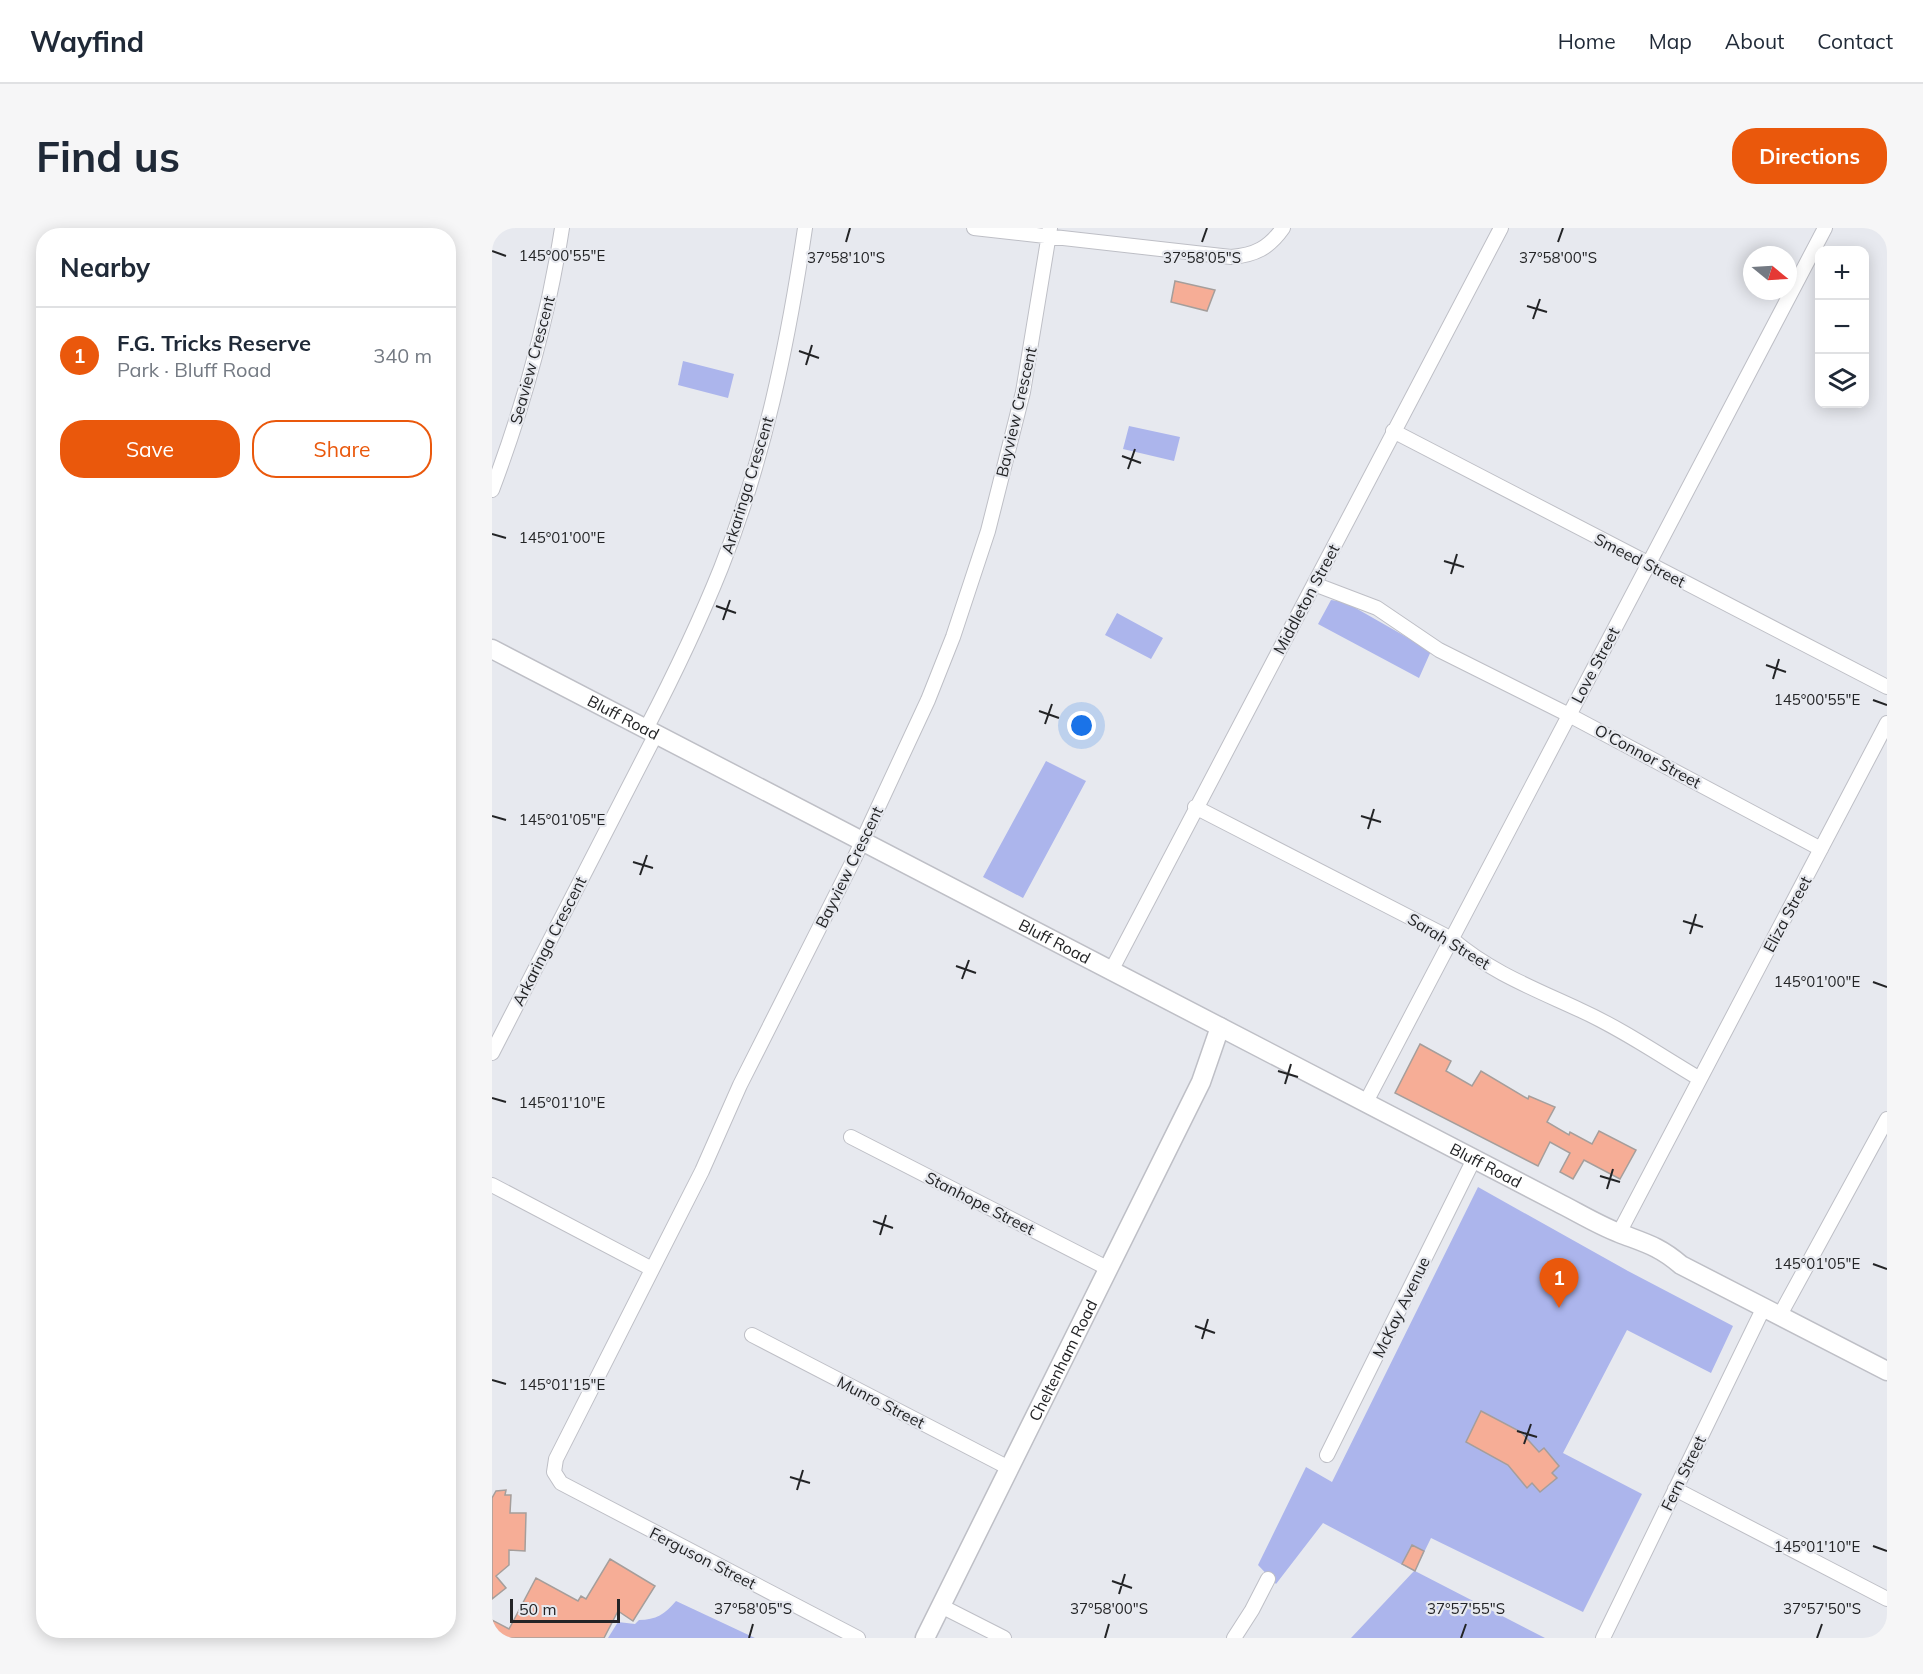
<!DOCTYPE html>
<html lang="en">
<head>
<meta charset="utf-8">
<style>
  body { margin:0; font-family:Mulish,sans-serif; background:#f6f6f7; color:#1f2937 }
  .controls { position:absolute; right:18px; top:18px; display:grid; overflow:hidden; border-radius:12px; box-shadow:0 3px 15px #0003 }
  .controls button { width:54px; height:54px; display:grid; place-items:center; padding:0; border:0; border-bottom:2px solid #e0e1e3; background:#fff; color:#1f2937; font:30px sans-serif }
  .compass { position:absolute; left:1251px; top:18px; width:54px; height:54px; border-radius:50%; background:#fff; box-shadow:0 3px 15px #0003; rotate:108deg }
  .scale { position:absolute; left:18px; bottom:15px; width:110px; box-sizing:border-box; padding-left:6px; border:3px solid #232426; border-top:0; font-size:16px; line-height:21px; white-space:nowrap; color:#232426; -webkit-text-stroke:4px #e7e9ef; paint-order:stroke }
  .you { position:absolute; left:590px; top:498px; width:21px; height:21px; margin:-15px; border:4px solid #fff; border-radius:50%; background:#1a73e8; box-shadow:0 0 0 9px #1a73e833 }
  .badge { display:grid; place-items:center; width:39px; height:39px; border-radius:50%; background:#ea580c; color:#fff; font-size:20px; font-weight:700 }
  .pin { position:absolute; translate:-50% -50px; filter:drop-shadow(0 2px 3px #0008) }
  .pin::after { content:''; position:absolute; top:32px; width:21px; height:18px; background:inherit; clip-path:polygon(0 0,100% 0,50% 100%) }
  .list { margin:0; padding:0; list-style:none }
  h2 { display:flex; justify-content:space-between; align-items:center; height:78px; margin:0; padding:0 24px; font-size:26px }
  h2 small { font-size:20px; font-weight:400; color:#747a83 }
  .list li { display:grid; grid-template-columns:39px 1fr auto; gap:18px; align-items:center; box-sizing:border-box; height:96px; padding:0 24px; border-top:2px solid #e0e1e3 }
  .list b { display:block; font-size:22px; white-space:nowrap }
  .list p { margin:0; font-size:20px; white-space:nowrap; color:#747a83 }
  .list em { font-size:20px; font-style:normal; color:#747a83 }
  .actions { display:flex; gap:12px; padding:18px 24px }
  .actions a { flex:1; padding:14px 0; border:2px solid #ea580c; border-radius:24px; text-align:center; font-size:21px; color:#ea580c }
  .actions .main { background:#ea580c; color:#fff }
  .icon { flex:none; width:33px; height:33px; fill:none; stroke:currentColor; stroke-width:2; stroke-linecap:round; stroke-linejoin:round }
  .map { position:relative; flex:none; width:1395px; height:1410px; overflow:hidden; border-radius:24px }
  header { display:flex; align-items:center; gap:36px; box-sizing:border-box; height:84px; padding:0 30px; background:#fff; border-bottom:2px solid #e0e1e3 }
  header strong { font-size:28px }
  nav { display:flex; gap:33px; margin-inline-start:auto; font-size:21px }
  .intro { display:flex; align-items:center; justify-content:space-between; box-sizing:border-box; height:144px; padding:0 36px }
  h1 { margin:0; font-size:42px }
  .button { padding:15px 27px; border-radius:24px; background:#ea580c; color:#fff; font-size:21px; font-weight:700 }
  main { display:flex; gap:36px; padding:0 36px }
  aside { flex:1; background:#fff; border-radius:24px; box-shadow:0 3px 15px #0003 }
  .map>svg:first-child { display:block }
  .green { fill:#acb5ec }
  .building { fill:#f6ad96; stroke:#a59e9b; stroke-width:1.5 }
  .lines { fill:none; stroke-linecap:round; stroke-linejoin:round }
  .street-casing { stroke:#bebfc6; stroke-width:16 }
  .secondary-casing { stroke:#bebfc6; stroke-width:21 }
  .street { stroke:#fff; stroke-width:14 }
  .secondary { stroke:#fff; stroke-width:18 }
  .ticks { fill:none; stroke:#232426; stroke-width:2 }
  .labels { text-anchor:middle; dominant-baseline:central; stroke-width:4.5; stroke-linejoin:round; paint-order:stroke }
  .street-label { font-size:16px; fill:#232426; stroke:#e7e9ef }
  .ticks-label { font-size:15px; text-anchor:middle; fill:#232426; stroke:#e7e9ef; stroke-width:4.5; stroke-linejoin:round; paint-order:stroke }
</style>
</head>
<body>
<header>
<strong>Wayfind</strong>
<nav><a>Home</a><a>Map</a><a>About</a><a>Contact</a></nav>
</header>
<div class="intro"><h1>Find us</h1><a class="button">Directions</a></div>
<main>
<aside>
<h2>Nearby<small></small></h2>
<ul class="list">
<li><span class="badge">1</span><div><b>F.G. Tricks Reserve</b><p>Park · Bluff Road</p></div><em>340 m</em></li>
</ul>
<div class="actions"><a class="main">Save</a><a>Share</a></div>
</aside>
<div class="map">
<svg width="1395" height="1410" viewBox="0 0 1395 1410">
  <rect width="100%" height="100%" fill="#e7e9ef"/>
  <path class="green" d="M 191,133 L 242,146 L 236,170 L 186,157 Z
    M 637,198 L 688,209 L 682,233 L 631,221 Z
    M 839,372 L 853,374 L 939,423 L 927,450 L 826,396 Z
    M 625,385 L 671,410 L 659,431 L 613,407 Z
    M 554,533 L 594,553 L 531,670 L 491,649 Z
    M 986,959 L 1136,1043 L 1241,1098 L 1219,1145 L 1135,1102 L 1071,1225 L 1150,1266 L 1091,1384 L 939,1310 L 923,1343 L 1053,1410 L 859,1410 L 922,1343 L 831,1295 L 784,1356 L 766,1337 L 814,1239 L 840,1254 Z
    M 184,1373 L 263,1410 L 116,1410 L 126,1394 L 143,1396 L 147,1392 C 164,1392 173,1386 184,1373 Z"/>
  <path class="building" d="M 683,53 L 723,62 L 715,83 L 679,74 Z
    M 928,816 L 959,833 L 954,843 L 980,858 L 989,843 L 1036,871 L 1037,868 L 1063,879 L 1055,894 L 1077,907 L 1078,904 L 1100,916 L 1107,903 L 1144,922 L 1128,951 L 1092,932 L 1081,951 L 1068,944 L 1078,925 L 1058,914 L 1046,938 L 903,865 Z
    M 989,1183 L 1029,1204 L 1047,1224 L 1052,1220 L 1067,1238 L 1060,1245 L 1065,1250 L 1048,1264 L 1040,1255 L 1035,1260 L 1016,1237 L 974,1214 Z
    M 14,1262 L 13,1267 L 19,1267 L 18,1285 L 34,1285 L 33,1323 L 17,1322 L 17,1337 L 4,1348 L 14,1360 L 0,1371 L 0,1270 L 4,1263 Z
    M 920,1317 L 932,1323 L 923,1343 L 910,1336 Z
    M 118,1331 L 163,1358 L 141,1393 L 126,1383 L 112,1410 L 0,1410 L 0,1392 L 17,1401 L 44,1350 L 86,1373 L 89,1368 L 94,1371 Z"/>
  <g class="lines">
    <defs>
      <path id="street" d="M 482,0 L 739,29 C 763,27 777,20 791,0
        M 901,203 L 1395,459
        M 0,262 C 32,177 56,90 70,0
        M 822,356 L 885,380 L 947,422 L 1077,487 L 1329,621
        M 154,501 C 181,449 207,395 229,340 C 272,232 296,115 313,0
        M 703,579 L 960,711 C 998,744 1043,761 1088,782 C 1130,801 1169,828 1208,851
        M 619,743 L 1009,0
        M 0,825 L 164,506
        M 874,874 L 1333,0
        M 359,909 L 617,1041
        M 0,957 L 160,1041
        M 1127,1005 L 1395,495
        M 1288,1087 L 1395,891
        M 260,1107 L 517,1240
        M 835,1227 L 982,931
        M 1183,1261 L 1395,1371
        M 449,1378 L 512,1410
        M 366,1410 L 69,1255 L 62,1244 L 64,1231 L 210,943 L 248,857 L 362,631 L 436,472 L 461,409 L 496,303 L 531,164 L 558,0
        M 742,1410 L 760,1382 L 776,1351
        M 1111,1410 L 1272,1079"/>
      <g id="secondary">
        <path id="s1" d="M 0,421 L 1065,974 C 1085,984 1106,997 1127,1005 C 1153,1015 1167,1018 1189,1037 L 1395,1143"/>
        <path id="s2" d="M 433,1410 L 709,854 L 728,799"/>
      </g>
    </defs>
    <use href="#street" class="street-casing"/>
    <use href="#secondary" class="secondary-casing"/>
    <use href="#street" class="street"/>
    <use href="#secondary" class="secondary"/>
  </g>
  <path class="ticks" d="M 354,14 L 358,0M 710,14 L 715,0M 1066,14 L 1071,0M 0,23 L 14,28M 1035,78 L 1055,84M 1041,91 L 1048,71M 307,123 L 327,130M 314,137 L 320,117M 630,228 L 649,235M 636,241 L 643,221M 0,306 L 14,310M 952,333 L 972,339M 959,346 L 965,326M 224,378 L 244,385M 231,392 L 238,372M 1274,437 L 1294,444M 1281,451 L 1287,431M 1381,472 L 1395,477M 547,483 L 567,490M 553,496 L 560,476M 0,588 L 14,592M 869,588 L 889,594M 876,601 L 882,581M 141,634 L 161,640M 148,647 L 155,627M 1191,693 L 1211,699M 1198,706 L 1204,686M 464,738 L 484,745M 470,751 L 477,732M 1381,754 L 1395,759M 786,843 L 806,849M 793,856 L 799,836M 0,870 L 14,874M 1108,948 L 1128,954M 1115,961 L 1121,941M 381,993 L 401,1000M 388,1007 L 394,987M 1381,1036 L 1395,1041M 703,1098 L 723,1105M 710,1111 L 716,1091M 0,1152 L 14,1156M 1025,1203 L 1045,1209M 1032,1216 L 1039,1196M 298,1249 L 318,1255M 305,1262 L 311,1242M 1381,1318 L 1395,1323M 620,1353 L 640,1360M 627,1366 L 633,1346M 257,1410 L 261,1396M 613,1410 L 617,1396M 969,1410 L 974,1396M 1325,1410 L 1330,1396"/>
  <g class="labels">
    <g class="street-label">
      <text transform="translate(40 132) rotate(-75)">Seaview Crescent</text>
      <text transform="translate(524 184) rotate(-77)">Bayview Crescent</text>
      <text transform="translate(255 257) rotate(-73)">Arkaringa Crescent</text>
      <text transform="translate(1148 332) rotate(27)">Smeed Street</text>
      <text transform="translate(814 371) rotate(-62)">Middleton Street</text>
      <text transform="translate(1103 437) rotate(-62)">Love Street</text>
      <text stroke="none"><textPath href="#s1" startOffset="148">Bluff Road</textPath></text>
      <text transform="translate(1156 528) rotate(28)">O'Connor Street</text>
      <text transform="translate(357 639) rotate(-64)">Bayview Crescent</text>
      <text transform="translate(1295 686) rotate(-62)">Eliza Street</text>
      <text transform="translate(57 713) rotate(-63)">Arkaringa Crescent</text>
      <text stroke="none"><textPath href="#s1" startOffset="634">Bluff Road</textPath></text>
      <text transform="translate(957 713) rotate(31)">Sarah Street</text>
      <text stroke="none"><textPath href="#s1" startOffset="1120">Bluff Road</textPath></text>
      <text transform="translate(488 975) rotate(27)">Stanhope Street</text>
      <text transform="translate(909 1079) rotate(-64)">McKay Avenue</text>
      <text stroke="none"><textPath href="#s2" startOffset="310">Cheltenham Road</textPath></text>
      <text transform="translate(389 1174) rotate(27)">Munro Street</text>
      <text transform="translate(1191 1245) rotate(-64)">Fern Street</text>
      <text transform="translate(211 1330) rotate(27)">Ferguson Street</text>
    </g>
  </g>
  <g class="ticks-label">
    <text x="70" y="33">145°00'55"E</text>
    <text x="354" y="35">37°58'10"S</text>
    <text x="710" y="35">37°58'05"S</text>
    <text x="1066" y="35">37°58'00"S</text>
    <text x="70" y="315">145°01'00"E</text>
    <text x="1325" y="477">145°00'55"E</text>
    <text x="70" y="597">145°01'05"E</text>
    <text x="1325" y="759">145°01'00"E</text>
    <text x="70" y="880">145°01'10"E</text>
    <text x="1325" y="1041">145°01'05"E</text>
    <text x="70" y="1162">145°01'15"E</text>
    <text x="1325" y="1324">145°01'10"E</text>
    <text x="261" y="1386">37°58'05"S</text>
    <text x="617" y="1386">37°58'00"S</text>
    <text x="974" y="1386">37°57'55"S</text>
    <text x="1330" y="1386">37°57'50"S</text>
  </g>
</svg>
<div class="controls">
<button>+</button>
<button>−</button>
<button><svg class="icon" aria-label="layers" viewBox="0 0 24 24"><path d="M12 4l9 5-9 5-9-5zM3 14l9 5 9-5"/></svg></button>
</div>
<svg class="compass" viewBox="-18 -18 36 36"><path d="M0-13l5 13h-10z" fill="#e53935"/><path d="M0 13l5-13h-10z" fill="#747a83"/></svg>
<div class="scale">50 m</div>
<div class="you"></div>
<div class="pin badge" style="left:1067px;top:1080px">1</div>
</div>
</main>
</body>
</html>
